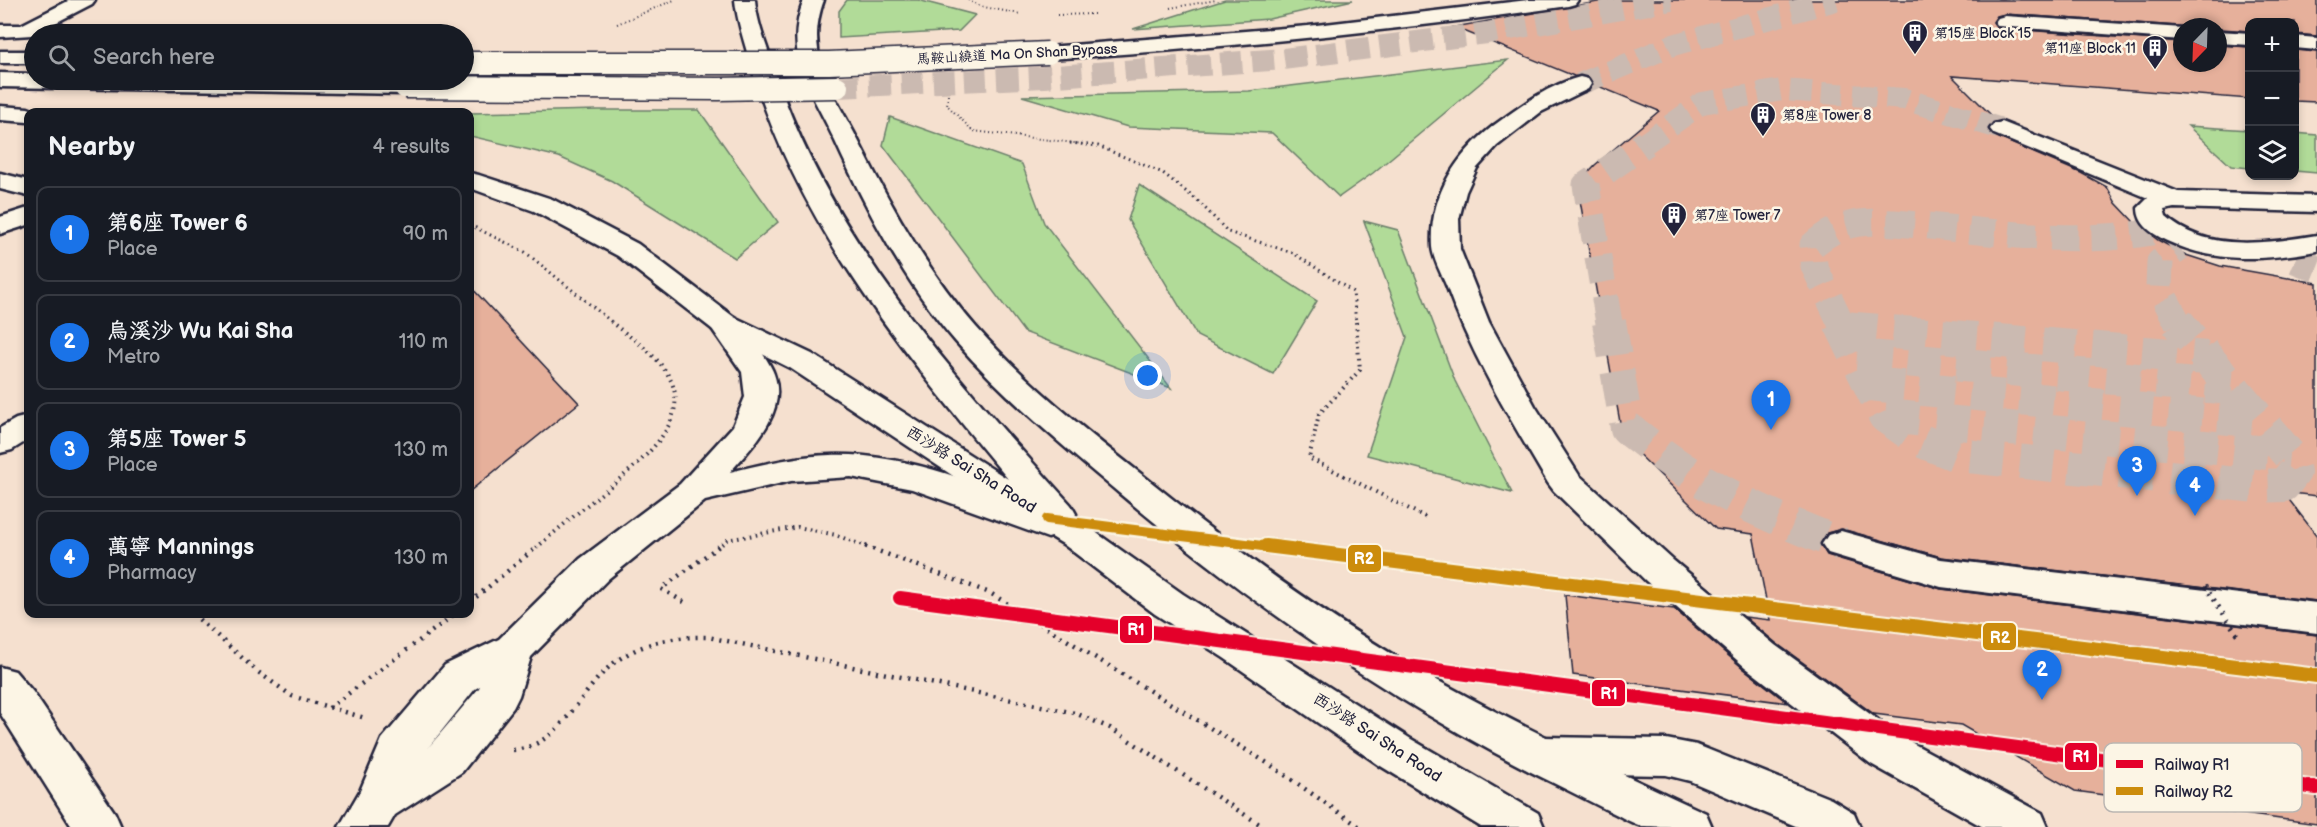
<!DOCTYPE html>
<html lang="en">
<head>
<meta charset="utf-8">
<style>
  body { margin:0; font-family:"Balsamiq Sans","LXGW WenKai TC",sans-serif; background:#242831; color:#f1f3f6 }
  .controls { position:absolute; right:18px; top:18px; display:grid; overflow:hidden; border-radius:12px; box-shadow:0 3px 9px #0003 }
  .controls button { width:54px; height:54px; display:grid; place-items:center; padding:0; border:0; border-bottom:2px solid #363941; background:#171b24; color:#f1f3f6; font:30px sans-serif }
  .compass { position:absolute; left:2173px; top:18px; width:54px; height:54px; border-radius:50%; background:#171b24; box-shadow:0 3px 9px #0003; rotate:203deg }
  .you { position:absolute; left:1148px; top:376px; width:21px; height:21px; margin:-15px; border:4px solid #fff; border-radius:50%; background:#1a73e8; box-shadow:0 0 0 9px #1a73e833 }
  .badge { display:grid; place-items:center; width:39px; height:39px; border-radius:50%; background:#1a73e8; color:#fff; font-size:20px; font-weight:700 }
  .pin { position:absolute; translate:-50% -50px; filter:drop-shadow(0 2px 3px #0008) }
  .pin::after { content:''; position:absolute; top:32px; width:21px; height:18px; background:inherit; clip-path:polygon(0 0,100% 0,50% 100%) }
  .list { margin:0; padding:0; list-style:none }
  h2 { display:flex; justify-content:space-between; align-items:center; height:78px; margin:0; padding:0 24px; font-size:26px }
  h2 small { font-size:20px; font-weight:400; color:#9ea1a6 }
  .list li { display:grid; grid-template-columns:39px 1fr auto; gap:18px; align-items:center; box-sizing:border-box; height:96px; margin:0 12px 12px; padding:0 12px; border:2px solid #363941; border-radius:12px }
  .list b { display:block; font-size:22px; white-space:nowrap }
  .list p { margin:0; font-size:20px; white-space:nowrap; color:#9ea1a6 }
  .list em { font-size:20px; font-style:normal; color:#9ea1a6 }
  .icon { flex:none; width:33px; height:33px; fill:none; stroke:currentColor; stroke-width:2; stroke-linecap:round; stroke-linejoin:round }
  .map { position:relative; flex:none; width:2317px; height:827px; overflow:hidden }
  .search { position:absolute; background:#171b24; box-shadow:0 3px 9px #0003; left:24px; top:24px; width:450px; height:66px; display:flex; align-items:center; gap:15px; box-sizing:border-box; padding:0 21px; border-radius:33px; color:#9ea1a6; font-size:22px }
  .panel { position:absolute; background:#171b24; box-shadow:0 3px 9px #0003; left:24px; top:108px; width:450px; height:510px; border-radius:12px }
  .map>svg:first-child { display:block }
  .green { fill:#b1db98; stroke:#6a7e6a; stroke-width:1.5 }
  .building { fill:#e6b09b; stroke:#22223b; stroke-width:1.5 }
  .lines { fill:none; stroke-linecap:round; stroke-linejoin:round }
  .minor-tunnel-far2 { stroke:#cbbab1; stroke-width:22; stroke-dasharray:22 10; stroke-linecap:butt }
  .minor-tunnel-far1 { stroke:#cbbab1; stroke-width:27; stroke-dasharray:27 14; stroke-linecap:butt }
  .minor-tunnel { stroke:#cbbab1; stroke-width:34; stroke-dasharray:34 16; stroke-linecap:butt }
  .major-tunnel { stroke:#cbbab1; stroke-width:22; stroke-dasharray:22 10; stroke-linecap:butt }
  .minor-casing { stroke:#22223b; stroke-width:5 }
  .major-casing { stroke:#22223b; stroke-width:5 }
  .path-far3 { stroke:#22223b; stroke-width:2; stroke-dasharray:1 3; stroke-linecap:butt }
  .path-far2 { stroke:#22223b; stroke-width:3; stroke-dasharray:1.5 4; stroke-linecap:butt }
  .path-far1 { stroke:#22223b; stroke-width:4; stroke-dasharray:1.5 4.5; stroke-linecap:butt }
  .path { stroke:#22223b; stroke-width:4.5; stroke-dasharray:2 6; stroke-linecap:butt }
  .minor { fill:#fcf5e5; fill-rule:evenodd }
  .major { fill:#fcf5e5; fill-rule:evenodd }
  .major-bridge-casing { stroke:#22223b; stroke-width:25; stroke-linecap:butt }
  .path-bridge { stroke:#22223b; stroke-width:4.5; stroke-dasharray:2 6; stroke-linecap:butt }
  .major-bridge { stroke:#fcf5e5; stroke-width:22 }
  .rail-1-casing { stroke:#fcf5e5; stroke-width:18 }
  .rail-2-far1-casing { stroke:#fcf5e5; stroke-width:15 }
  .rail-2-casing { stroke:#fcf5e5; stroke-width:18 }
  .rail-1 { stroke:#e4002b; stroke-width:14 }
  .rail-2-far1 { stroke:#cc8c0c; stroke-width:10 }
  .rail-2 { stroke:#cc8c0c; stroke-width:14 }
  .labels { text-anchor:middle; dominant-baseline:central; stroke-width:5; stroke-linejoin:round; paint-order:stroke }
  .far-poi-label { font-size:14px; fill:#22223b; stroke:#fcf5e5; text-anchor:start }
  .far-street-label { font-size:14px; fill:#22223b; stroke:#fcf5e5 }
  .street-label { font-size:16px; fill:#22223b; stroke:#fcf5e5 }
  .key { fill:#fcf5e5; stroke:#bbb6b2; stroke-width:1.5 }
  .key-label { font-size:16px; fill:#22223b }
  .line-badge { stroke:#fcf5e5; stroke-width:2 }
  .badge-label { font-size:16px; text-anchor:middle; font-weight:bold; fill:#fff }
</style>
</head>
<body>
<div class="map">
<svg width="2317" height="827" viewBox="0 0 2317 827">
  <rect width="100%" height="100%" fill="#f5e0cf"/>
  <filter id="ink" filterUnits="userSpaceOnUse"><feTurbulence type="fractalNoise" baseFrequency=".0167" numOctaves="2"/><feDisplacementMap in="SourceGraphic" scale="12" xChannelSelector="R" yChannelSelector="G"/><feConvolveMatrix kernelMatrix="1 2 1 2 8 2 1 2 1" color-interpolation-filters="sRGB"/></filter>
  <g filter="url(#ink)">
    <path class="green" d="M 847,0 L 918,0 L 975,15 L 959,31 L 839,38 L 839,11 Z
      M 1225,0 L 1353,0 L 1269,19 L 1133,29 Z
      M 1508,60 L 1373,173 L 1339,197 L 1272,133 L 1128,127 L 1022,96 L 1249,91 Z
      M 598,110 L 699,110 L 778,222 L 735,258 L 612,181 L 559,157 L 470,136 L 470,113 Z
      M 890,117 L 1022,164 L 1044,223 L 1171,388 L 1024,332 L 883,145 Z
      M 2188,126 L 2249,130 L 2249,168 L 2231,166 Z
      M 2295,133 L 2317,135 L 2317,173 L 2295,171 Z
      M 1139,185 L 1317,301 L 1273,374 L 1197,336 L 1128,220 Z
      M 1364,221 L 1398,230 L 1455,381 L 1512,493 L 1367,455 L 1407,337 Z"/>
    <path class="building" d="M 1609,0 L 2317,0 L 2317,36 L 2295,34 L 2295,22 L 2250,22 L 2250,31 L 2005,14 L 1997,16 L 1993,22 L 1998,28 L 2182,42 L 2182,63 L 2218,63 L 2218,45 L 2250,47 L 2250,99 L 1952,76 L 1997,121 L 1992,123 L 1988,129 L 1992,135 L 2081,173 L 2107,187 L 2116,203 L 2134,222 L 2158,240 L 2186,255 L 2220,266 L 2317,283 L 2317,496 L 2283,492 L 2317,536 L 2317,601 L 1941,557 L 1842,529 L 1827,533 L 1820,543 L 1827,555 L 1941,589 L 2317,635 L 2317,824 L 2075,791 L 1961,725 L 1874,714 L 1776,643 L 1745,617 L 1770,620 L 1753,534 L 1716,529 L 1623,439 L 1577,184 L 1595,165 L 1659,111 L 1593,84 L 1589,77 L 1574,76 L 1454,27 Z
      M 2295,50 L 2317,52 L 2317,102 L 2295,101 Z
      M 470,286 L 579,403 L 470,491 Z
      M 1565,595 L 1674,609 L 1744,669 L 1788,703 L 1573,675 Z"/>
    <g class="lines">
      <path class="minor-tunnel-far2" d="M 1644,144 L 1702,103 L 1783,90 L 1904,99 L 2002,129"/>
      <path class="minor-tunnel-far1" d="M 2295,260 L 2317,269
        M 1609,323 L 1586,185 L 1646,143
        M 1841,323 L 1814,266 L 1813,245 C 1839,222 1861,221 1894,223 C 1980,229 2066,247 2152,232
        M 2178,323 L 2159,288 L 2160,262 L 2180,248"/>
      <path class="minor-tunnel" d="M 1609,322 L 1627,428 C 1649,445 1671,462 1694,476 C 1741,504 1791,525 1841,544
        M 1840,322 L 1885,416 L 1919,440 L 1957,455 L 2256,486 L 2284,485 L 2294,472 L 2289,455 L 2177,322
        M 1843,328 L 2207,358
        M 1857,356 L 2232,388
        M 1870,384 L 2261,421
        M 1885,416 L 2289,455"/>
      <path class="major-tunnel" d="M 1580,84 L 1673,45 L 1836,0
        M 837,87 L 1044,77 L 1283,59 L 1487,33 L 1671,0"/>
      <defs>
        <path id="minor" d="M 70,0 L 95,0 L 92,4 L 32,35 L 0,37 L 0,25 L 21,25 Z
          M 2005,16 L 2182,28 L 2182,40 L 1998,26 L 1995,22 L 1998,18 Z
          M 2218,31 L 2250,33 L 2250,45 L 2218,43 Z
          M 2294,36 L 2317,38 L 2317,50 L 2294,48 Z
          M 2002,122 L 2178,192 L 2317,196 L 2317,212 L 2174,208 L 2164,210 L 2166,217 C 2207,253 2268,243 2317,235 L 2317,251 C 2265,260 2216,264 2167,241 C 2153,234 2138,225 2138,208 L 2148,198 L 1994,134 L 1990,129 L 1994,124 Z
          M 0,173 L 28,180 L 28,196 L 0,189 Z
          M 28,208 L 28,225 L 0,234 L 0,217 Z
          M 723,314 L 734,317 C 745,333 768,356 774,374 C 788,412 753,446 730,472 C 763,464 796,456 830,455 C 910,452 988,489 1061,516 L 1066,525 L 1061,534 L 1048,538 L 912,489 L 851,477 L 791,481 L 705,501 L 608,579 L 531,657 L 519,696 L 513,708 L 462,772 L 395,815 L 388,827 L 339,827 L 360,791 L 382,739 L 445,665 L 499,639 L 580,559 L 680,484 L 733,426 L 745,397 L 742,372 L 708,323 L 712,317 ZM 480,686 L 479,688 L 428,748 L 475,689 Z
          M 28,416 L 28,440 L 12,450 L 0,453 L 0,428 L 16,419 Z
          M 1841,531 L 1941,559 L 2317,603 L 2317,633 L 1941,587 L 1828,553 L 1822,544 L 1828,535 Z
          M 0,667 L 15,671 L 33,692 L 115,813 L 121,827 L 72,827 L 0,713 Z
          M 1542,737 L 1666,739 L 1697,745 L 1831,799 L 1854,813 L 1860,827 L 1798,827 L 1690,781 L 1666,775 L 1542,773 L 1526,768 L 1520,755 L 1526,742 Z"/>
        <path id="major" d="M 735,0 L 755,0 C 757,23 766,44 773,65 C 825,234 955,377 1071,505 L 1076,514 L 1074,517 L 1183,594 L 1411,739 L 1538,813 L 1544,827 L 1481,827 L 1379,765 L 1224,658 L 1155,614 L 1063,544 L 982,495 L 790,368 L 712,329 L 618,256 L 534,211 L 470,188 L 470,173 L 479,175 L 552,199 L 638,244 L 734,317 L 812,354 L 1008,479 C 905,355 794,220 750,62 C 744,41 737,21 735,0 Z
          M 804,0 L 824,0 C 802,58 837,97 861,146 C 893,210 929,273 976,327 C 1026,383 1086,431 1145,477 C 1228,544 1315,609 1407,663 C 1503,719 1605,766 1706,813 L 1712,827 C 1694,827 1656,827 1641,826 C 1629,822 1617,814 1605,809 C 1580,796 1555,784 1529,771 C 1381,695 1246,600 1119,493 C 1062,445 1005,398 956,342 C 905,283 867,211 835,141 C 812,92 782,55 804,0 Z
          M 1528,0 L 1578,0 L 1575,4 L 1568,6 C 1395,31 1222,48 1048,59 L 1041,57 L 1038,53 L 1041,49 L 1048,47 L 1308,26 Z
          M 0,51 L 34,51 L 34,63 L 0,63 Z
          M 0,73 L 34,74 L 34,80 L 405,80 L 413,82 L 416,87 L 413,92 L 405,94 L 0,87 Z
          M 1580,77 L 1588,79 L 1591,84 L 1588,89 L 1541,112 L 1497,146 L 1477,168 L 1466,192 L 1459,219 L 1460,249 L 1489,322 L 1535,406 L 1579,475 L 1674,561 L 1775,645 L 1903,738 L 2042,813 L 2048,827 L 1983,827 L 1871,764 L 1745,667 L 1646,581 L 1554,491 L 1548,483 C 1510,419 1471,355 1446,285 C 1441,273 1433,259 1432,247 C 1429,197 1455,156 1493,126 C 1519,107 1548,85 1580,77 Z
          M 0,106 L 28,108 L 38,112 L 28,112 L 28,122 L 0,120 Z"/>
      </defs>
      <use href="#minor" class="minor-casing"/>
      <use href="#major" class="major-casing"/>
      <path class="path-far3" d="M 968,0 L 979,6 L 1020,14
        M 1170,8 L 1216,0
        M 1057,15 L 1094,14
        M 617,24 L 674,0
        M 948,95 L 947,105 L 973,131 L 1083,144"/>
      <path class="path-far2" d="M 1070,143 L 1098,146 L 1163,173 L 1199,202 L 1228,232 L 1293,253 L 1353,292 L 1356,323
        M 470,225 L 525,252 L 613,323"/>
      <path class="path-far1" d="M 1356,322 L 1360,370 L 1319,414 L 1309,458 L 1425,517
        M 536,548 C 556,531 576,514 596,498 C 626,473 691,429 672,383 C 661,356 632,339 611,322
        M 717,548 L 727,540 L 798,527 L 836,535 L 869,548"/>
      <path class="path" d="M 865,546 L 990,593 L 1269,764 L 1360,827
        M 470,602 L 538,546
        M 684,602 L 661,589 L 719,546
        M 193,614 L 258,672 L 292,696 L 365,718
        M 329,708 L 455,614
        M 513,750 C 560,746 577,696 608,668 C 636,643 672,636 708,637 L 1075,713 L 1110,728 L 1264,827"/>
      <use href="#minor" class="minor"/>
      <use href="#major" class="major"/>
      <defs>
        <path id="major-bridge" d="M 464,63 L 829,63 L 1048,53
          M 405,87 L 719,89 L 837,87"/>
      </defs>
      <use href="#major-bridge" class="major-bridge-casing"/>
      <path class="path-bridge" d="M 2205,586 L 2238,636"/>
      <use href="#major-bridge" class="major-bridge"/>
      <defs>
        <path id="rail-1" d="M 900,598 L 2317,788"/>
        <path id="rail-2-far1" d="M 1047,519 L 1278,548"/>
        <path id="rail-2" d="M 1266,546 L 2317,676"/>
      </defs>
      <use href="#rail-1" class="rail-1-casing"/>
      <use href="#rail-2-far1" class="rail-2-far1-casing"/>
      <use href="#rail-2" class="rail-2-casing"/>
      <use href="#rail-1" class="rail-1"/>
      <use href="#rail-2-far1" class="rail-2-far1"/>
      <use href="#rail-2" class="rail-2"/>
    </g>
  </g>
  <defs>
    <symbol id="building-pin" viewBox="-11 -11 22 30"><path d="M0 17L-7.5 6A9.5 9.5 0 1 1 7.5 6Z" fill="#22223b" stroke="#fcf5e5"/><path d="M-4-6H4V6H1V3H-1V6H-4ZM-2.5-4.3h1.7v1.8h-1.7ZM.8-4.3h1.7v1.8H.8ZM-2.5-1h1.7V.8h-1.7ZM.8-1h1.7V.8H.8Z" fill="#fff"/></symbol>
  </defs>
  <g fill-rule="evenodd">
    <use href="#building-pin" x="1900" y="18" width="30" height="40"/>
    <use href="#building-pin" x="2140" y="33" width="30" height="40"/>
    <use href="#building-pin" x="1748" y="100" width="30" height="40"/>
    <use href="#building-pin" x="1659" y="200" width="30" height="40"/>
  </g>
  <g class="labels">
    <g class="far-poi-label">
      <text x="1934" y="33">第15座 Block 15</text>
      <text x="2136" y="48" text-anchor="end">第11座 Block 11</text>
      <text x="1782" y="115">第8座 Tower 8</text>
      <text x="1694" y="215">第7座 Tower 7</text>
    </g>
    <g class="far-street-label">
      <text transform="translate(1017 54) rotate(-3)">馬鞍山繞道 Ma On Shan Bypass</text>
    </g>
    <g class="street-label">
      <text transform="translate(971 470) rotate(32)">西沙路 Sai Sha Road</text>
      <text transform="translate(1377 738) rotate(33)">西沙路 Sai Sha Road</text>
    </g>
  </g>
  <rect x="2104" y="743" width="198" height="69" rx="9" class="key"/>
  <rect x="2116" y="760" width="27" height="8" fill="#e4002b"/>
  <rect x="2116" y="787" width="27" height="8" fill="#cc8c0c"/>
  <g class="key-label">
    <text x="2154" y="770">Railway R1</text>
    <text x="2154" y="797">Railway R2</text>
  </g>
  <g class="line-badge">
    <rect x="1347" y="544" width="35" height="29" rx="6" fill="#cc8c0c"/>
    <rect x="1119" y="615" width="34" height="29" rx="6" fill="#e4002b"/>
    <rect x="1982" y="622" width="35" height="29" rx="6" fill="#cc8c0c"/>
    <rect x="1591" y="679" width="35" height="28" rx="6" fill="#e4002b"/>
    <rect x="2064" y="742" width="34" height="29" rx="6" fill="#e4002b"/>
  </g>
  <g class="badge-label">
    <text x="1364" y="564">R2</text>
    <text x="1136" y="635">R1</text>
    <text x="2000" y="643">R2</text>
    <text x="1609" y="699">R1</text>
    <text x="2081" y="762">R1</text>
  </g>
</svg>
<div class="controls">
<button>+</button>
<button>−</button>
<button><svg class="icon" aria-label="layers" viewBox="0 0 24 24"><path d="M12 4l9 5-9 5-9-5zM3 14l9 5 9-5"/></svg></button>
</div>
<svg class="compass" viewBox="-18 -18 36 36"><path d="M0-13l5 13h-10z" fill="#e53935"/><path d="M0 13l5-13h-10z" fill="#9ea1a6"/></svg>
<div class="you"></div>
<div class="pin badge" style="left:1771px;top:430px">1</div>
<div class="pin badge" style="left:2042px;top:700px">2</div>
<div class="pin badge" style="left:2137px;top:496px">3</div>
<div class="pin badge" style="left:2195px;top:516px">4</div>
<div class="search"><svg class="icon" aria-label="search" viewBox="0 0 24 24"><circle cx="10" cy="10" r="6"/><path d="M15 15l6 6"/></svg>Search here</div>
<section class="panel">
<h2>Nearby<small>4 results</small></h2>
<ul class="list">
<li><span class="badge">1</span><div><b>第6座 Tower 6</b><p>Place</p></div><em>90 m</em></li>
<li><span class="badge">2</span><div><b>烏溪沙 Wu Kai Sha</b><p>Metro</p></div><em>110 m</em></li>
<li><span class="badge">3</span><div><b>第5座 Tower 5</b><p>Place</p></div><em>130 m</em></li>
<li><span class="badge">4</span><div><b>萬寧 Mannings</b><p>Pharmacy</p></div><em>130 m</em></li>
</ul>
</section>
</div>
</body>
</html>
